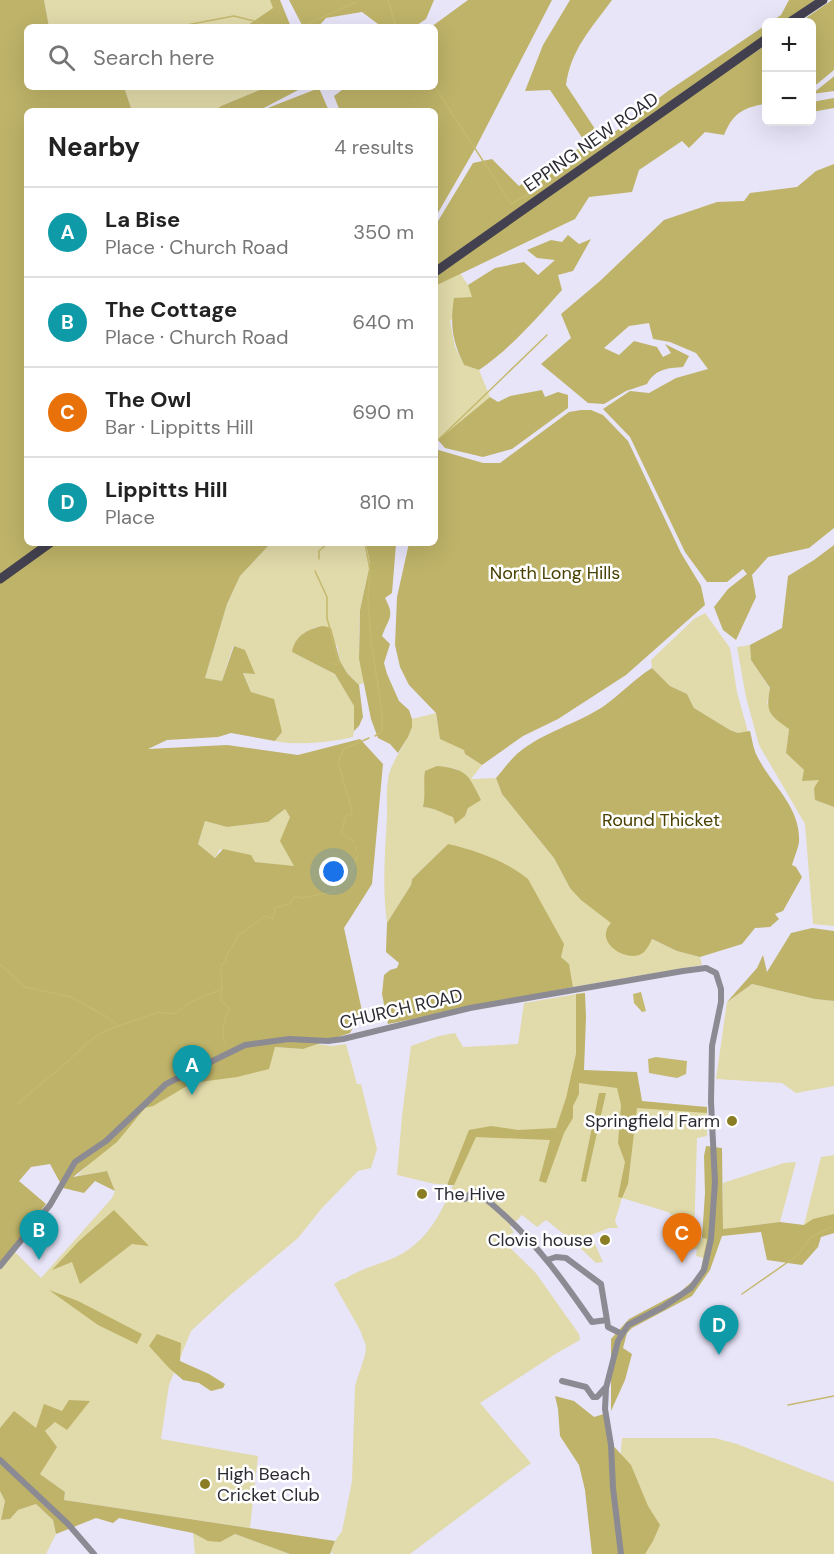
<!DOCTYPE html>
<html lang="en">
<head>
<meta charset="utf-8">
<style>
  body { margin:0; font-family:"DM Sans",sans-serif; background:#f6f6f6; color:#222 }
  .controls { position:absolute; right:18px; top:18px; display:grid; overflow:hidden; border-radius:9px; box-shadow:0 6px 24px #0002 }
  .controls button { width:54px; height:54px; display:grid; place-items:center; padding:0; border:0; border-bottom:2px solid #e0e0e0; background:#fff; color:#222; font:30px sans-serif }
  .you { position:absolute; left:334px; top:872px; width:21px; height:21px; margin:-15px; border:4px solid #fff; border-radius:50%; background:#1a73e8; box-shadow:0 0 0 9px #1a73e833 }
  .badge { display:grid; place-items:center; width:39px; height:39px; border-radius:50%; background:#db2777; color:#fff; font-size:20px; font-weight:700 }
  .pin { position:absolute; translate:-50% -50px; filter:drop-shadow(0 2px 3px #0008) }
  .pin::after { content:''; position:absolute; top:32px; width:21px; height:18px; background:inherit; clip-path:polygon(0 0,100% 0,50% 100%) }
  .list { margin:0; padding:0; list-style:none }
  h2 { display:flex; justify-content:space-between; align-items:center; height:78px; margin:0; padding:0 24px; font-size:26px }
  h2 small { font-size:20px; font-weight:400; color:#767676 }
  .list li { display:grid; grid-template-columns:39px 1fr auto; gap:18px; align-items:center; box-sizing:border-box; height:90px; padding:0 24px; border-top:2px solid #e0e0e0 }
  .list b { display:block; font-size:22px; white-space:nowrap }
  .list p { margin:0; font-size:20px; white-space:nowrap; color:#767676 }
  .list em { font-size:20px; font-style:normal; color:#767676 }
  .icon { flex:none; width:33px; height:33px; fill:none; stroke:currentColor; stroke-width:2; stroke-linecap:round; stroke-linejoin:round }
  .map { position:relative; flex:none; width:834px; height:1554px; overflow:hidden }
  .search { position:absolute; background:#fff; box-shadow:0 6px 24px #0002; left:24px; top:24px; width:414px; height:66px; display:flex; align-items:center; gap:15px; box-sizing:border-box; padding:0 21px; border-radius:9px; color:#767676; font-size:22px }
  .panel { position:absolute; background:#fff; box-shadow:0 6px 24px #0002; left:24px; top:108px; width:414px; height:438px; border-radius:9px }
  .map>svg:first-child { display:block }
  .green { fill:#e1daaa; fill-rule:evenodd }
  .forest { fill:#beb368; fill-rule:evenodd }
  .water { fill:#c4b96e }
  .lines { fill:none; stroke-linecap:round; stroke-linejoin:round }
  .stream { stroke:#c4b96e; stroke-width:1.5 }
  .minor { stroke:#8c8b93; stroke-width:6 }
  .primary { stroke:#43414f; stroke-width:9 }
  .poi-dot { fill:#8a7d23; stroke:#fff; stroke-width:2 }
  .labels { text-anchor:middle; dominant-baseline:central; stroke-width:5; stroke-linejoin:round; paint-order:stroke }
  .street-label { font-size:18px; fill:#2c2b33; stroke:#fff }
  .park-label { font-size:18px; fill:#494002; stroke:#fff }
  .poi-label { font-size:18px; fill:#2c2b33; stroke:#fff; text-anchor:end }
</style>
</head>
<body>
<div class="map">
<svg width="834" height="1554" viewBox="0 0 834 1554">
  <rect width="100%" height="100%" fill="#e8e5f9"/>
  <path class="green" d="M 44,0 L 270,0 L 274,8 L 245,27 L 49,27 Z
    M 124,87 L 267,87 L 221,106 L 214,111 L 132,111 Z
    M 460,273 L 468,285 L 473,297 L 450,321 L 455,347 L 464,365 L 479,370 L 490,397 L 435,443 L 435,286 Z
    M 271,543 L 366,543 L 370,564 L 360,610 L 359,633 L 359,659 L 365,682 L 359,685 L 347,673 L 340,661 L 337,646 L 316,627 L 304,633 L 292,652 L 335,674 L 354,706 L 354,731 L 353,737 C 332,742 295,746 275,741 L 282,732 L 251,692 L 243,672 L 254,674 L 244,650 L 233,646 L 222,681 L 205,678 L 227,604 L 240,576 Z
    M 705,613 L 730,648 L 737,692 L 748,732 L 738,733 L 730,730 L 694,708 L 687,694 L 670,686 L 652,668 L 651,660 L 694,619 Z
    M 750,645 L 751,660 L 770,689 L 767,703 L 789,728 L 786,753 L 804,770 L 819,780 L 815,800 L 834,807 L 834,926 L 813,924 L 805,824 L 759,745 L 746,697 L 737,647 Z
    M 436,713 C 438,736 443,741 465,750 L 465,754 L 482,765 L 471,779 L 496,778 L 502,794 L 554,858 L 570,888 L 649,945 L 651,939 L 677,951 L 700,957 L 702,965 L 573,987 L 569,965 L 448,844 L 412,879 L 411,885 L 387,923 C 382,887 385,851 387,816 C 387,802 386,786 389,774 C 395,754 412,739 412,719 ZM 437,766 L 457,769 L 468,808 L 465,816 C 446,818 441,809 424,807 L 426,794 Z
    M 285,809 L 290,817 L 295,867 L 255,862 L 220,849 L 215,858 L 198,844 L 205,821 L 227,827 L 268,822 Z
    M 752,984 L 815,999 L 834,1001 L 834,1086 L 796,1093 L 782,1083 L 716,1079 L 727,1002 Z
    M 583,993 L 582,1050 L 578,1078 L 636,1080 L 635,1106 L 707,1110 L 707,1136 L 697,1138 L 694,1237 L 707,1239 L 704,1258 L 696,1256 L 697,1249 L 675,1248 L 673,1216 L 668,1212 L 622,1198 L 615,1221 L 618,1228 L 609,1228 L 591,1235 L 603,1262 L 596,1263 L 574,1242 L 546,1220 L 537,1227 L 522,1215 L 510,1227 L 514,1232 L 503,1241 L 535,1272 L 579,1334 L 580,1340 L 557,1353 L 480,1403 L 531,1463 L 410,1554 L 334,1554 L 331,1552 L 335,1541 L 342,1531 L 352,1481 L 355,1386 L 365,1355 L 366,1346 L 360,1330 L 334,1284 L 342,1279 L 345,1279 C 364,1266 386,1264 405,1252 C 430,1236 442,1211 453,1185 L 435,1184 L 397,1175 L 402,1116 L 411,1046 L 439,1036 L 455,1033 L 463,1047 L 518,1044 L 524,1003 Z
    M 317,1044 L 332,1046 L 346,1044 L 357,1084 L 361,1084 L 377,1149 L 371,1168 L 358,1171 L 322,1208 L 298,1238 L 229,1296 L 191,1331 L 169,1385 L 161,1439 L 258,1456 L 250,1528 L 64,1500 L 65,1492 L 40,1474 L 45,1431 L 55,1422 L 62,1411 L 36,1428 L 0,1428 L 0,1261 L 11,1248 L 41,1278 L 112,1198 L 115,1191 L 107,1171 L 77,1176 L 138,1112 L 191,1071 L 275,1047 L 303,1049 Z
    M 834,1155 L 834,1226 L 804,1225 L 821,1157 Z
    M 796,1162 L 780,1222 L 723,1229 L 723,1183 L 784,1163 Z
    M 622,1438 L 715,1438 L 737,1444 L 834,1482 L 834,1554 L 622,1554 L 618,1486 Z
    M 0,1491 L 5,1501 L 1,1520 L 10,1519 L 18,1510 L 36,1504 L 53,1520 L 56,1534 L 46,1554 L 0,1554 Z
    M 193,1533 C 212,1543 216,1544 235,1534 L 290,1554 L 195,1554 Z"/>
  <path class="forest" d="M 0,0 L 44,0 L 49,27 L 27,27 L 27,87 L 124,87 L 132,111 L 27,111 L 27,543 L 46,543 L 0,575 Z
    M 270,0 L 280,0 L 291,27 L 245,27 L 273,8 Z
    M 289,0 L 434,0 L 426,19 L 414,27 L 376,27 L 378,24 L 362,12 L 326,18 L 318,27 L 303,27 Z
    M 468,0 L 552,0 L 476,147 L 435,218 L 435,111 L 340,111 L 334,96 L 346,87 L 435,87 L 435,27 L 431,27 Z
    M 570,0 L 612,0 C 591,29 571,49 566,85 L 603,141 L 668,91 L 766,25 L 766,34 L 435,267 L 435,226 L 473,163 L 492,159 L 519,186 L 558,158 L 587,145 L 550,90 L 525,91 L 543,45 Z
    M 789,0 L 815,0 L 783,22 L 771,22 L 781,15 Z
    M 832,0 L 834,0 L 834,70 L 817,84 L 812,86 L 812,22 L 800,22 Z
    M 766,45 L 766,104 C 744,107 733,113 724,135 L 705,132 L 689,148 L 682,141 L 639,170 L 632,192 L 589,197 L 575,219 L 435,286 L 435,277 L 688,97 Z
    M 834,76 L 834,91 L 812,94 L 832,78 Z
    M 267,87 L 304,87 L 258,111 L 214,111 L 221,106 Z
    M 319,88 L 329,111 L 260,111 Z
    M 834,98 L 834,108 L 812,112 L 812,102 Z
    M 834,164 L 834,528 L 809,548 L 768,557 L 752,575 L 756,597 L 736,640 L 723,630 L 714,607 L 728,589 L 747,574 L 743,569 L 727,582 L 707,582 L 685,552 L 630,437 L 603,409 L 630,391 L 649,393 L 676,378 L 708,369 L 696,353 L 670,342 L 653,339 L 649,323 L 629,326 L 604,348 L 619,355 L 634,341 L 657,347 L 663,357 L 671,353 L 665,344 L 689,356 L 683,367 C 668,368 655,369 647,384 L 626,391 L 604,404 L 588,403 L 541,364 L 571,338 L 561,314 L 600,281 L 664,220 L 717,202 L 744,201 L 750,193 L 797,187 L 816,171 Z
    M 568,235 L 579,244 L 591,239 L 573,271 L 558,275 L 562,290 C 536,319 511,348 479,370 L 464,365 C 452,340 450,325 454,298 L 472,297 L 468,285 L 495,268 L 524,262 L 538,275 L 555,260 L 537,258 L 527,250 L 551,240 L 562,242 Z
    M 542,390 L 545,397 L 558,392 L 568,395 L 568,408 L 512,449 L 483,457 L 445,448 L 438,440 L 490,397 L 498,402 L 510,396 Z
    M 581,410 L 591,410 L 603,415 L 628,441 L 681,553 L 701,586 L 705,605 L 626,675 L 558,719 L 523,736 L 482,765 L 465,754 L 464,750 L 440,739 L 436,713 L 409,685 L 400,667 L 395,645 L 397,597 L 409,543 L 435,543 L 435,449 L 483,463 L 500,463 L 569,412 Z
    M 57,543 L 271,543 L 240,576 L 227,604 L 205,678 L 222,681 L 234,646 L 245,650 L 255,674 L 243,673 L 251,692 L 274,699 L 282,732 L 275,741 L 231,733 L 218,737 L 167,740 L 148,749 L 227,745 L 298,755 L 360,739 L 383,764 L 372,884 L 344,928 L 362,1011 L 350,1033 L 303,1049 L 275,1047 L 269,1069 L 237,1077 L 192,1083 L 153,1106 L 145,1108 L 117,1142 L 73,1177 L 107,1171 L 115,1191 L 95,1181 L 84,1193 L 63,1188 L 50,1164 L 31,1167 L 19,1181 L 46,1204 L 0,1265 L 0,583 ZM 285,809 L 290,817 L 280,841 L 294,866 L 255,862 L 251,855 L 223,849 L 215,858 L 198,844 L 205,821 L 227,827 L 268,822 Z
    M 366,543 L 396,544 L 392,593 L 385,598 C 395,617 389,617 382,636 L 390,644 L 384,663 L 387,674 L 399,701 L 409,710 L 412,719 L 412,727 L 408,737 L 398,753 L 390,744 L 378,738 L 371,719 L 359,659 L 360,610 L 370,564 Z
    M 834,545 L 834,807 L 815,800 L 814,788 L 819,780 L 802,781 L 804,770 L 786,753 L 789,729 C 770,715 765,713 770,688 L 751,660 L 750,645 L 782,628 L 788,576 L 814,560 Z
    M 323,626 L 331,628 L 340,661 L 347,673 L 359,685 L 363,717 L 359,726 L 354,731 L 354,706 L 335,674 L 292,652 C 295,636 307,629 323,626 Z
    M 652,668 L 670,686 L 687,694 L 694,708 L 730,730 L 738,733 L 750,731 C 752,739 753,747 756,754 C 770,784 801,806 799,842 C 798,849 794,858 792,865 L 796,867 L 802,877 L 783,911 L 775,914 L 779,919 L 770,927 L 755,928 L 742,944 L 700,957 L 677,951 L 652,939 C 650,943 648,948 644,952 C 630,965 592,943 611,923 L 581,900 L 570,888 L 554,858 L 502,794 L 496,778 C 503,770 510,760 518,753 C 543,732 577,724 604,706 C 621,694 634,679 652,668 Z
    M 437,766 C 467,769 468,774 481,800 L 468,808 L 465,816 L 455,824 L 453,817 C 442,813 435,808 423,807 C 426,794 423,783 425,771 Z
    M 448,844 C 475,850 506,861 528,879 L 564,944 L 561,957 L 569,964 L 573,987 L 388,1024 L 382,994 L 384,975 L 390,970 L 397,968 L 399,963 L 386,952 L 387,923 L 411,885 L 412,879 Z
    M 812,928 L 834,931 L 834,1001 L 815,999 L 752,984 L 727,1002 L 757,968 L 763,955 L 767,972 L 791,933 Z
    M 585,993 L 586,1017 L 584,1070 L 637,1072 L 642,1101 L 707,1107 L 707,1113 L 637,1108 L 628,1184 L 622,1198 L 618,1197 L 625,1162 L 618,1143 L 621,1105 L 617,1088 L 579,1083 L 579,1094 L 573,1106 L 573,1118 L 564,1133 L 546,1183 L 539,1181 L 550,1140 L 476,1137 L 454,1185 L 447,1185 L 469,1130 L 491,1126 L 518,1130 L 556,1128 L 566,1098 L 576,1054 L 576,994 Z
    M 599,1093 L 606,1093 L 586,1182 L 581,1181 Z
    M 706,1146 L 722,1148 L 723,1229 L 780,1222 L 804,1225 L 813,1219 L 834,1214 L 834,1233 L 821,1237 L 818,1247 L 802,1265 L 767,1260 L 761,1232 L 722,1236 L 710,1270 L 692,1296 L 632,1328 L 627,1333 L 623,1348 L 632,1354 L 625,1380 L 611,1411 L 611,1339 L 629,1319 L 680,1292 L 695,1279 L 701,1269 L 707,1239 L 702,1238 L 705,1193 L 704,1156 Z
    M 114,1210 L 149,1246 L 132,1244 L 80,1284 L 72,1262 L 52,1270 L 78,1242 Z
    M 49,1290 L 78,1301 L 142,1334 L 137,1344 L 98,1325 Z
    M 157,1334 L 181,1343 L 180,1361 L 209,1374 L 225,1384 L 223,1388 L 211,1391 L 199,1383 L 183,1380 L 169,1368 L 149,1346 Z
    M 555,1396 L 574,1401 L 594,1417 L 607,1413 L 607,1439 L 631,1465 L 648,1506 L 660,1525 L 653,1541 L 645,1554 L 592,1554 L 585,1490 L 579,1465 L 560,1436 L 558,1409 Z
    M 69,1400 L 90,1401 L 67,1430 L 55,1422 L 45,1431 L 57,1447 L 40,1474 L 65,1492 L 64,1500 L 335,1541 L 330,1554 L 290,1554 L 235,1534 L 220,1542 L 208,1541 L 193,1533 L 119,1518 L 113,1523 L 96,1518 L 56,1534 L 53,1520 L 36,1504 L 18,1510 L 10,1519 L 1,1520 L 5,1501 L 0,1491 L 0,1428 L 14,1411 L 36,1428 L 44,1404 L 62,1411 Z"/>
  <path class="water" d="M 641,992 L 646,1011 L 642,1012 L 634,1003 L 633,994 Z
    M 656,1057 L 687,1061 L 686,1074 L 677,1078 L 649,1073 L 648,1059 Z"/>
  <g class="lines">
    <path class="stream" d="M 388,0 L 396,27
      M 176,27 L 234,16 L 278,27
      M 301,27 L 356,2
      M 435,87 L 511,204 L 528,194
      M 435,443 L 547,335
      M 365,543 L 370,570 L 368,599 L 371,642 L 382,711 L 382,732 L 375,736
      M 319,559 L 319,551 L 328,543
      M 315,571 L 327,597 L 327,618 L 339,664 L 332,664
      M 354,842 L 341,833 L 346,815 L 351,815 L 352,811 L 338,762 L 344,749 L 369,738
      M 356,847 L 356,851
      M 238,936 L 265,916 L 273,918 L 276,907 L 290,904 L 295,896 L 301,898 L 333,892 L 337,881 L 348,879 L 358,855
      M 0,964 L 25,987 L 71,997 L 107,1017 L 119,1026 L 158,1012 L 165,1013
      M 222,990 L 220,1000 L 229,1008 C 224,1021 220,1031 225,1044
      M 167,1013 L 174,1014 L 193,1001 L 222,989 L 221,965 L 226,963 L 226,957 L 238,936
      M 18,1104 C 31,1091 44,1082 58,1070 C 80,1052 88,1036 118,1026
      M 742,1294 L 798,1255 L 811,1237 L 834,1226
      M 788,1405 L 834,1396"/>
    <path class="minor" d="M 465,1199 L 473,1191 C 484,1196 493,1205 503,1214 C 538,1245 565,1283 592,1322 L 607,1320 L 608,1327 L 622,1334
      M 547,1260 L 556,1257 L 566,1258 L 601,1284 L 607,1320
      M 0,1266 L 50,1205 L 75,1162 L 106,1141 L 166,1084 L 245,1045 L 289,1039 L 328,1041 L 343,1039 L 470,1008 L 683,971 L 706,968 L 716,973 L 721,989 L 721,1002 L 712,1046 L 711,1102 L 715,1182 L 711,1239 L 704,1270 L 691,1288 L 663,1307 L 628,1325 L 618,1341 L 606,1388 L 605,1409 L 611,1445 L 613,1488 L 621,1554
      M 562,1381 L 586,1387 L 593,1397 L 597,1397 L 605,1388
      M 0,1460 L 68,1524 L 94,1554"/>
    <path class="primary" d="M 790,22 L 823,0
      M 435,272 L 766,39
      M 0,579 L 50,543"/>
  </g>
  <g class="poi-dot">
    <circle cx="732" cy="1121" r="6"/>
    <circle cx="422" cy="1194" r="6"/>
    <circle cx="605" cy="1240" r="6"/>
    <circle cx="205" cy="1484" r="6"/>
  </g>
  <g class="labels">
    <g class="street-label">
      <text transform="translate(591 142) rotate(-35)">EPPING NEW ROAD</text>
      <text transform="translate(401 1009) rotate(-13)">CHURCH ROAD</text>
    </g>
    <g class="park-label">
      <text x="555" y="573">North Long Hills</text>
      <text x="661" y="820">Round Thicket</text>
    </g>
    <g class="poi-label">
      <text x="720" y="1121">Springfield Farm</text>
      <text x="434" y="1194" text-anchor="start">The Hive</text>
      <text x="593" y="1240">Clovis house</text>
      <text x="217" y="1474" text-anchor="start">High Beach<tspan x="217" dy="21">Cricket Club</tspan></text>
    </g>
  </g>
</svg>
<div class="controls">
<button>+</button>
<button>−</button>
</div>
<div class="you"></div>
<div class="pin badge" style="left:192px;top:1095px;background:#0f9aa8">A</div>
<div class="pin badge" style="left:39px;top:1260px;background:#0f9aa8">B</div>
<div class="pin badge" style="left:682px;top:1263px;background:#e8710a">C</div>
<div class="pin badge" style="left:719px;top:1355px;background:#0f9aa8">D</div>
<div class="search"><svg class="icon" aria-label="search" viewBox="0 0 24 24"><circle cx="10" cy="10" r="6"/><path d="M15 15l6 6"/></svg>Search here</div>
<section class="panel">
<h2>Nearby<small>4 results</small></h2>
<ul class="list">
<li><span class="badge" style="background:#0f9aa8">A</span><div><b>La Bise</b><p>Place · Church Road</p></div><em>350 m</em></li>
<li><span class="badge" style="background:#0f9aa8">B</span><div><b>The Cottage</b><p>Place · Church Road</p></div><em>640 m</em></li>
<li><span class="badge" style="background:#e8710a">C</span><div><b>The Owl</b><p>Bar · Lippitts Hill</p></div><em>690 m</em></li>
<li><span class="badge" style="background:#0f9aa8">D</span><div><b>Lippitts Hill</b><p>Place</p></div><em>810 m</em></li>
</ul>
</section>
</div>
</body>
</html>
